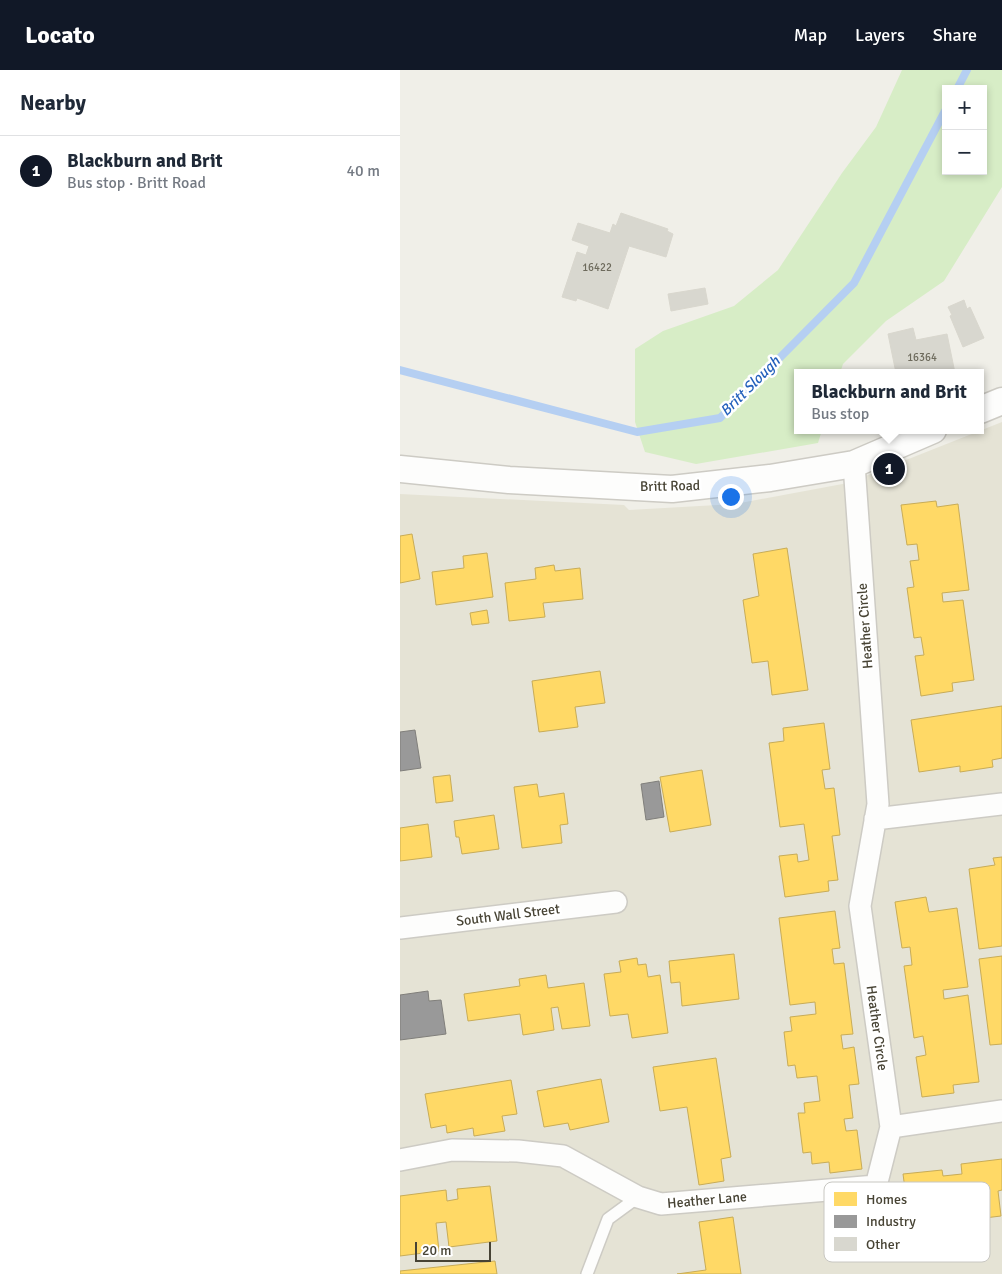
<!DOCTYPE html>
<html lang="en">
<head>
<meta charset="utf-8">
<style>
  body { margin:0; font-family:Signika,sans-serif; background:#f6f6f7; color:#1f2937 }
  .controls { position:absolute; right:15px; top:15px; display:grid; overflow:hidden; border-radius:0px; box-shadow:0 2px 8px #0003 }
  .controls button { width:45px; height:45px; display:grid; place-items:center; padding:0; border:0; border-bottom:1px solid #e0e1e3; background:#fff; color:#1f2937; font:25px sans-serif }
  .scale { position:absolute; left:15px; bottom:12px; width:76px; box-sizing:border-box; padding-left:5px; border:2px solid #474334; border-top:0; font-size:14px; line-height:18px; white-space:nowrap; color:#474334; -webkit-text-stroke:4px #fff; paint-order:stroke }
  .you { position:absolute; left:330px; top:426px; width:18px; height:18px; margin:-12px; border:4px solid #fff; border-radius:50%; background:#1a73e8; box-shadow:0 0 0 8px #1a73e833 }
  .badge { display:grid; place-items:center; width:32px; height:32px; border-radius:50%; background:#111827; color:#fff; font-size:16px; font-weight:700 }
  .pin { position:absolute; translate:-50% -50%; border:2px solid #fff; box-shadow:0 1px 5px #0006 }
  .popup { position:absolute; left:394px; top:299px; width:190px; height:65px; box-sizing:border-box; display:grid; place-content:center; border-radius:0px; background:#fff; filter:drop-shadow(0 1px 4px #0005); font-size:16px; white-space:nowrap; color:#747a83 }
  .popup b { font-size:19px; color:#1f2937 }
  .popup::after { content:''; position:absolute; left:50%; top:100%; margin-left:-10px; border:10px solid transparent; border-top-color:#fff }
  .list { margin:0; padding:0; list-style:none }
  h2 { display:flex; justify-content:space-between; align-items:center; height:65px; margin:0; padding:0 20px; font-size:21px }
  h2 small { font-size:16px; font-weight:400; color:#747a83 }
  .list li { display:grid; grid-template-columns:32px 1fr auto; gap:15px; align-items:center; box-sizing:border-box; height:70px; padding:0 20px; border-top:1px solid #e0e1e3 }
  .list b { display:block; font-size:19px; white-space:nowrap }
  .list p { margin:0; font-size:16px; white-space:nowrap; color:#747a83 }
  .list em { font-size:16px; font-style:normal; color:#747a83 }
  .map { position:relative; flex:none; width:602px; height:1204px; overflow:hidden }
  header { display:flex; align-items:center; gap:30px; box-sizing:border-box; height:70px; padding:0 25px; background:#111827; color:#fff }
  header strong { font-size:24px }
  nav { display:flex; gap:28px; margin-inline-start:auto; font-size:18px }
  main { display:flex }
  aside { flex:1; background:#fff }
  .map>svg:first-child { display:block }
  .residential { fill:#e5e3d5 }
  .green { fill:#d7edc6; fill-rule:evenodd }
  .homes { fill:#ffd966; stroke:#c8ac57 }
  .industry { fill:#999; stroke:#807f7b }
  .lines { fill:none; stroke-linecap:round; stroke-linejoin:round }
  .stream { stroke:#b5cff2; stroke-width:8 }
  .building { fill:#d8d7cf; stroke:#d9d7ce }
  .service-casing { stroke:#cdcbc4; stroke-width:14 }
  .minor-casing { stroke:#cdcbc4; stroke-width:24 }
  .tertiary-casing { stroke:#cdcbc4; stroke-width:29 }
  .service { stroke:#fdfdfc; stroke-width:11 }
  .minor { stroke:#fdfdfc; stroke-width:21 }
  .tertiary { stroke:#fdfdfc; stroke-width:26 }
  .labels { text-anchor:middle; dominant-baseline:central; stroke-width:5; stroke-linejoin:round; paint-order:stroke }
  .number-label { font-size:11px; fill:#6d6a5c }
  .street-label { font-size:14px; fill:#474334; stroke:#fff }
  .water-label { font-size:15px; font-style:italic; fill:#2461bc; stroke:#fff }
  .key { fill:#fff; stroke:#c8c7c2; stroke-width:1 }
  .key-label { font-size:14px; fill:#474334 }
</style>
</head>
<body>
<header>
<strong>Locato</strong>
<nav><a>Map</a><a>Layers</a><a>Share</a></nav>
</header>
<main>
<aside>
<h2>Nearby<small></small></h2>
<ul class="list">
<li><span class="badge">1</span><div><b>Blackburn and Brit</b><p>Bus stop · Britt Road</p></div><em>40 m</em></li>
</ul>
</aside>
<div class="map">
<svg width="602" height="1204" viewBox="0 0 602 1204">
  <rect width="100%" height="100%" fill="#f0efe8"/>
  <path class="residential" d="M 602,352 L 602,1204 L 0,1204 L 0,424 L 224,435 L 229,440 L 335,434 L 448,413 Z"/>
  <path class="green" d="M 502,0 L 602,0 L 602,117 L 544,211 L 486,251 L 443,294 L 440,303 L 398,303 L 398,360 L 422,360 L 418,373 L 296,394 L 245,382 L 235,352 L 235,279 L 263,261 L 334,236 L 378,200 L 442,103 L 476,57 ZM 546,19 L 583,19 L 583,101 L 546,101 Z"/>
  <path class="homes" d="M 536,431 L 537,437 L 558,434 L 569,520 L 542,523 L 543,532 L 563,530 L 574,610 L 552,613 L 553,621 L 521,626 L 515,586 L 524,585 L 521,567 L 514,568 L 507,518 L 514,517 L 510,491 L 519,490 L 517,474 L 507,475 L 501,435 Z
    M 12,464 L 20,509 L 0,513 L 0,466 Z
    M 387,478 L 408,620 L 372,625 L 368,591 L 352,593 L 343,530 L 359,526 L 353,484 Z
    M 87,483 L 93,527 L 36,535 L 32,502 L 64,498 L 63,486 Z
    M 154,495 L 155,501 L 180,498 L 183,529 L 143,533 L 145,547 L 109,551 L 105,513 L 136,509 L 135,498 Z
    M 87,540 L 89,553 L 72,555 L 70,543 Z
    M 200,601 L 205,633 L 175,637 L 178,657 L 139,662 L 132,611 Z
    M 602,636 L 602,688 L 592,690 L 593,697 L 560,702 L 560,696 L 519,702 L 511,650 Z
    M 424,653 L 430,699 L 422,700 L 425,719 L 434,718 L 440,765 L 432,766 L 438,810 L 428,811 L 429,821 L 385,827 L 379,786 L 397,784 L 398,792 L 409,790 L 404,754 L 380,757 L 369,673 L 384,671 L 383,658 Z
    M 302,700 L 311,755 L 270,762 L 260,707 Z
    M 50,705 L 53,731 L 36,733 L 33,707 Z
    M 137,714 L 139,727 L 164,723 L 168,754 L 160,755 L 162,773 L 122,778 L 114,717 Z
    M 94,745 L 99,779 L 62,784 L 59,767 L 56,767 L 54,751 Z
    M 28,754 L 32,787 L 0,791 L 0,758 Z
    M 602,787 L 602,876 L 579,879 L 569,799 L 595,795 L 593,788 Z
    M 526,827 L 529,842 L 557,838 L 568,917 L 543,920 L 544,929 L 568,925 L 579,1012 L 553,1015 L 554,1023 L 522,1027 L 516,987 L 526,985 L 523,966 L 514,968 L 504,896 L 512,895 L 510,877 L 502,878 L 495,832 Z
    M 435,841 L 440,878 L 432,879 L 434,894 L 444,893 L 453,964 L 441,965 L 443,979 L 454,977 L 459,1014 L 449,1015 L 453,1048 L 444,1049 L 446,1061 L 457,1060 L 462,1099 L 430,1103 L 429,1092 L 412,1094 L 411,1082 L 403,1083 L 398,1043 L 405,1043 L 404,1033 L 420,1031 L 417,1006 L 397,1008 L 395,995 L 388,996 L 384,962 L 392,961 L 390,947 L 416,944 L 415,932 L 390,935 L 379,848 Z
    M 334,884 L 339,929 L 282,936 L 280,912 L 271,913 L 269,891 Z
    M 602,886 L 602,974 L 590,975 L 579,889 Z
    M 237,888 L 238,895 L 246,894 L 248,907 L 260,905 L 268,963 L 232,968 L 228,944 L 210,946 L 204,904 L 221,902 L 219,891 Z
    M 146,905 L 148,918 L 184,913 L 190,956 L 162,959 L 158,937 L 151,938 L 154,960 L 123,965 L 120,944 L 68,951 L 64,924 L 120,916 L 119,909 Z
    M 316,988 L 331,1087 L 321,1089 L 324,1111 L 299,1115 L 287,1037 L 260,1041 L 253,997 Z
    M 201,1009 L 209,1052 L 170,1060 L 168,1053 L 144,1057 L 137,1021 Z
    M 111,1010 L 117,1044 L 102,1046 L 105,1061 L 74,1066 L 73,1058 L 47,1063 L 46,1055 L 31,1058 L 25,1024 Z
    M 602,1089 L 602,1120 L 598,1121 L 601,1146 L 518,1156 L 515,1133 L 507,1134 L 503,1104 L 542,1100 L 543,1106 L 562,1104 L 561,1094 Z
    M 90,1116 L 97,1171 L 49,1177 L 46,1152 L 36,1153 L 39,1181 L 0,1186 L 0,1126 L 46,1120 L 47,1131 L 58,1129 L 57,1119 Z
    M 333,1147 L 341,1204 L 277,1204 L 306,1200 L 299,1152 Z
    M 95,1191 L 97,1204 L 0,1204 L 0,1201 Z"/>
  <path class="industry" d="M 15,660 L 21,698 L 0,701 L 0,662 Z
    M 259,711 L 264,747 L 246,750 L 241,714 Z
    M 28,921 L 29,931 L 41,930 L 46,964 L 0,970 L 0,925 Z"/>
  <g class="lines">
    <path class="stream" d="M 557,19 L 567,0
      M 0,300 L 237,362 L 320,348 L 454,213 L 546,39"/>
  </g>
  <path class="building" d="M 221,143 L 268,159 L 267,161 L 273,164 L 266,187 L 229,176 L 208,239 L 177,228 L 176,231 L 162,227 L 177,182 L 186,185 L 189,176 L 172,170 L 178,153 L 210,163 L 213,154 L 216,156 Z
    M 305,218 L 308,234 L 271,241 L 268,224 Z
    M 564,230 L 567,239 L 570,237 L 584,268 L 563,277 L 550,246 L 552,245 L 548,237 Z
    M 513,258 L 516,270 L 547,264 L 555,303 L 496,303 L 488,264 Z"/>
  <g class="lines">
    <defs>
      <path id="service" d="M 187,1204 L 208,1149 L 238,1127"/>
      <path id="minor" d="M 454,394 L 478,734 L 460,836 L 491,1057 L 602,1041
        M 475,749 L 602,734
        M 0,858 L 216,832
        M 0,1090 L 52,1080 L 118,1081 L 163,1086 L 238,1127 L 261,1134 L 476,1116 L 491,1057"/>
      <path id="tertiary" d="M 580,340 L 602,331
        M 0,399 L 109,410 L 272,419 L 370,408 L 454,394 L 533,360"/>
    </defs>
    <use href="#service" class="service-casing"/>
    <use href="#minor" class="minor-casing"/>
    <use href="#tertiary" class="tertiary-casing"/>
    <use href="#service" class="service"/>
    <use href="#minor" class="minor"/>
    <use href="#tertiary" class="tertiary"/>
  </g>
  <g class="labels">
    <g class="number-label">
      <text x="197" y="197">16422</text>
      <text x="522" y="287">16364</text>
    </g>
    <g class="street-label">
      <text transform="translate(270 416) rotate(-1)">Britt Road</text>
      <text transform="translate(465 556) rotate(-94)">Heather Circle</text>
      <text transform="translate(108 845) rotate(-7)">South Wall Street</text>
      <text transform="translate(477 958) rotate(82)">Heather Circle</text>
      <text transform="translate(307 1130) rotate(-5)">Heather Lane</text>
    </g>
    <g class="water-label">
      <text transform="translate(350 316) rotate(-45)">Britt Slough</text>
    </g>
  </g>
  <rect x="424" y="1112" width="166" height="80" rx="8" class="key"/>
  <rect x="434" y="1122" width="23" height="14" fill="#ffd966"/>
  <rect x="434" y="1145" width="23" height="13" fill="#999"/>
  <rect x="434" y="1167" width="23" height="14" fill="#d8d7cf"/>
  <g class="key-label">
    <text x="466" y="1134">Homes</text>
    <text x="466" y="1156">Industry</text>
    <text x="466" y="1179">Other</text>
  </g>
</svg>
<div class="controls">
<button>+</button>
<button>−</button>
</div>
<div class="scale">20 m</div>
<div class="you"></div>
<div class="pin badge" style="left:489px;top:399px">1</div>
<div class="popup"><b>Blackburn and Brit</b>Bus stop</div>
</div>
</main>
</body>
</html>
